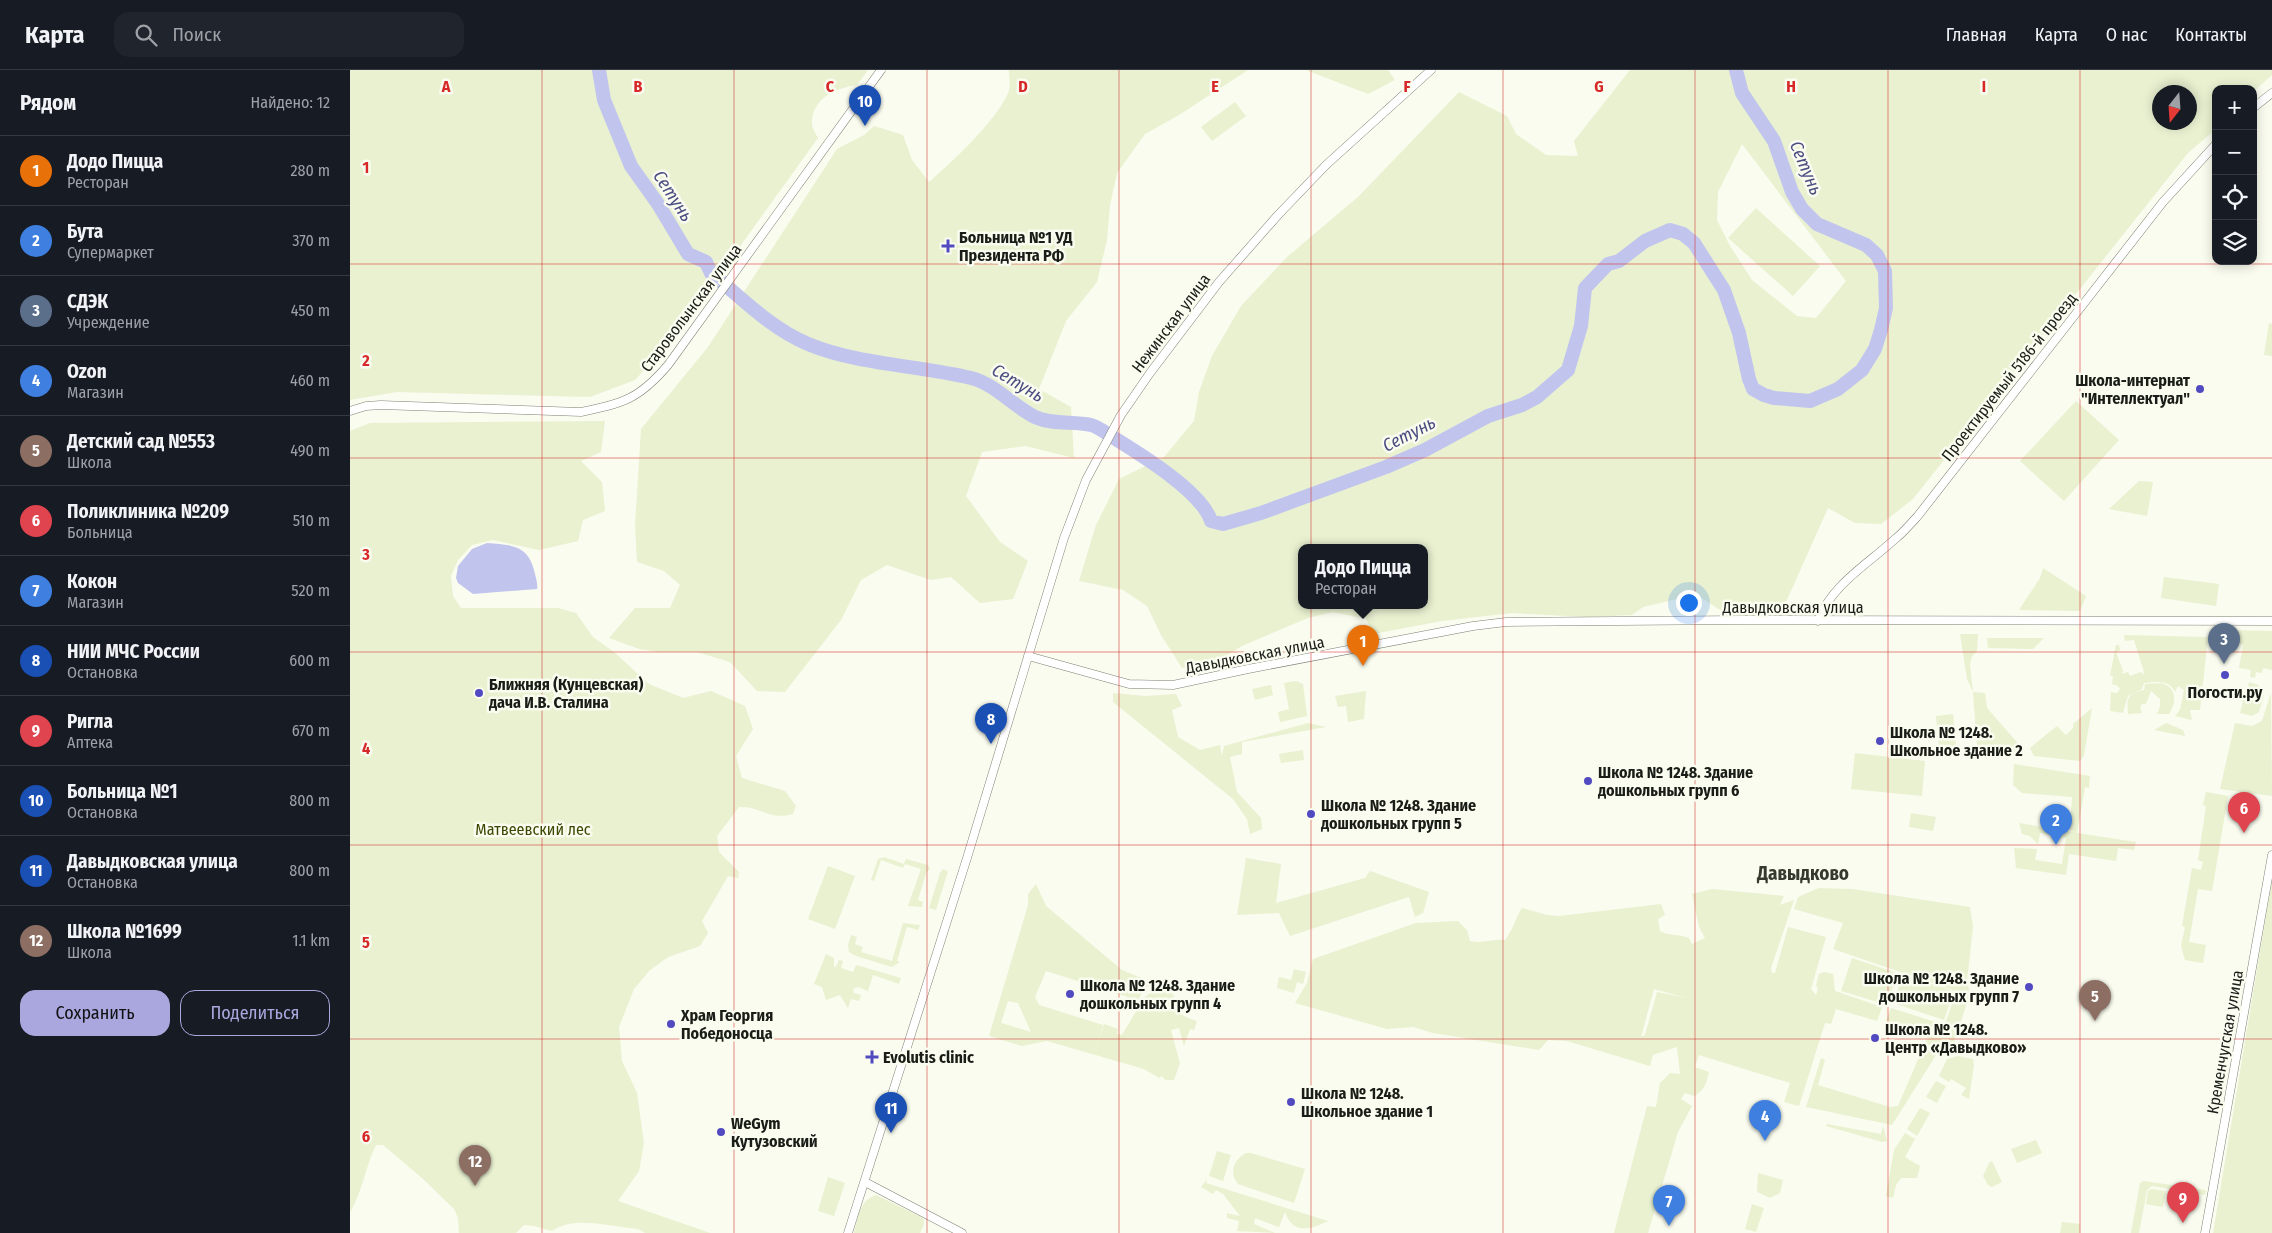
<!DOCTYPE html>
<html lang="ru">
<head>
<meta charset="utf-8">
<style>
  body { margin:0; font-family:"Fira Sans Condensed",sans-serif; background:#20242c; color:#f1f3f6 }
  .controls { position:absolute; right:15px; top:15px; display:grid; overflow:hidden; border-radius:10px; box-shadow:0 2px 12px #0003 }
  .controls button { width:45px; height:45px; display:grid; place-items:center; padding:0; border:0; border-bottom:1px solid #363941; background:#171b24; color:#f1f3f6; font:25px sans-serif }
  .compass { position:absolute; left:1802px; top:15px; width:45px; height:45px; border-radius:50%; background:#171b24; box-shadow:0 2px 12px #0003; rotate:197deg }
  .you { position:absolute; left:1338px; top:532px; width:18px; height:18px; margin:-12px; border:4px solid #fff; border-radius:50%; background:#1a73e8; box-shadow:0 0 0 8px #1a73e833 }
  .badge { display:grid; place-items:center; width:32px; height:32px; border-radius:50%; background:#a9a7de; color:#fff; font-size:16px; font-weight:700 }
  .pin { position:absolute; translate:-50% -41px; filter:drop-shadow(0 1px 2px #0008) }
  .pin::after { content:''; position:absolute; top:26px; width:18px; height:15px; background:inherit; clip-path:polygon(0 0,100% 0,50% 100%) }
  .popup { position:absolute; left:948px; top:474px; width:130px; height:65px; box-sizing:border-box; display:grid; place-content:center; border-radius:10px; background:#171b24; filter:drop-shadow(0 1px 4px #0005); font-size:16px; white-space:nowrap; color:#9ea1a6 }
  .popup b { font-size:19px; color:#f1f3f6 }
  .popup::after { content:''; position:absolute; left:50%; top:100%; margin-left:-10px; border:10px solid transparent; border-top-color:#171b24 }
  .list { margin:0; padding:0; list-style:none }
  h2 { display:flex; justify-content:space-between; align-items:center; height:65px; margin:0; padding:0 20px; font-size:21px }
  h2 small { font-size:16px; font-weight:400; color:#9ea1a6 }
  .list li { display:grid; grid-template-columns:32px 1fr auto; gap:15px; align-items:center; box-sizing:border-box; height:70px; padding:0 20px; border-top:1px solid #363941 }
  .list b { display:block; font-size:19px; white-space:nowrap }
  .list p { margin:0; font-size:16px; white-space:nowrap; color:#9ea1a6 }
  .list em { font-size:16px; font-style:normal; color:#9ea1a6 }
  .actions { display:flex; gap:10px; padding:15px 20px }
  .actions a { flex:1; padding:11px 0; border:1px solid #a9a7de; border-radius:15px; text-align:center; font-size:18px; color:#a9a7de }
  .actions .main { background:#a9a7de; color:#111 }
  .icon { flex:none; width:28px; height:28px; fill:none; stroke:currentColor; stroke-width:2; stroke-linecap:round; stroke-linejoin:round }
  .map { position:relative; flex:none; width:1922px; height:1163px; overflow:hidden }
  header { display:flex; align-items:center; gap:30px; box-sizing:border-box; height:70px; padding:0 25px; background:#171b24; border-bottom:1px solid #363941 }
  header strong { font-size:24px }
  nav { display:flex; gap:28px; margin-inline-start:auto; font-size:18px }
  .search { width:350px; height:45px; background:#20242c; display:flex; align-items:center; gap:12px; box-sizing:border-box; padding:0 18px; border-radius:15px; color:#9ea1a6; font-size:19px }
  main { display:flex }
  aside { flex:1; background:#171b24 }
  .map>svg:first-child { display:block }
  .green { fill:#e9f1d1; fill-rule:evenodd }
  .water { fill:#c1c5ee }
  .lines { fill:none; stroke-linecap:round; stroke-linejoin:round }
  .river { stroke:#c1c5ee; stroke-width:14 }
  .minor-casing { stroke:#7e8175; stroke-width:9 }
  .minor { stroke:#fff; stroke-width:8 }
  .grid { fill:none; stroke:#d62828; stroke-width:1; stroke-opacity:0.55 }
  .poi-dot { fill:#524ac1; stroke:#f9fcee; stroke-width:2 }
  .labels { text-anchor:middle; dominant-baseline:central; stroke-width:5; stroke-linejoin:round; paint-order:stroke }
  .poi-label { font-size:16px; font-weight:bold; fill:#1a1c17; stroke:#f9fcee; text-anchor:start }
  .street-label { font-size:16px; fill:#1a1c17; stroke:#f9fcee }
  .park-label { font-size:16px; fill:#3c4600; stroke:#f9fcee }
  .water-label { font-size:18px; font-style:italic; fill:#4b4d83; stroke:#f9fcee }
  .quarter-label { font-size:19px; font-weight:bold; fill:#36392e; stroke:#f9fcee }
  .grid-label { font-size:16px; text-anchor:middle; font-weight:bold; fill:#d62828; stroke:#f9fcee; stroke-width:5; stroke-linejoin:round; paint-order:stroke }
</style>
</head>
<body>
<header>
<strong>Карта</strong>
<div class="search"><svg class="icon" aria-label="search" viewBox="0 0 24 24"><circle cx="10" cy="10" r="6"/><path d="M15 15l6 6"/></svg>Поиск</div>
<nav><a>Главная</a><a>Карта</a><a>О нас</a><a>Контакты</a></nav>
</header>
<main>
<aside>
<h2>Рядом<small>Найдено: 12</small></h2>
<ul class="list">
<li><span class="badge" style="background:#e8710a">1</span><div><b>Додо Пицца</b><p>Ресторан</p></div><em>280 m</em></li>
<li><span class="badge" style="background:#3f7fe0">2</span><div><b>Бута</b><p>Супермаркет</p></div><em>370 m</em></li>
<li><span class="badge" style="background:#5c6f8a">3</span><div><b>СДЭК</b><p>Учреждение</p></div><em>450 m</em></li>
<li><span class="badge" style="background:#3f7fe0">4</span><div><b>Ozon</b><p>Магазин</p></div><em>460 m</em></li>
<li><span class="badge" style="background:#8d6e63">5</span><div><b>Детский сад №553</b><p>Школа</p></div><em>490 m</em></li>
<li><span class="badge" style="background:#e0444e">6</span><div><b>Поликлиника №209</b><p>Больница</p></div><em>510 m</em></li>
<li><span class="badge" style="background:#3f7fe0">7</span><div><b>Кокон</b><p>Магазин</p></div><em>520 m</em></li>
<li><span class="badge" style="background:#1a4fb4">8</span><div><b>НИИ МЧС России</b><p>Остановка</p></div><em>600 m</em></li>
<li><span class="badge" style="background:#e0444e">9</span><div><b>Ригла</b><p>Аптека</p></div><em>670 m</em></li>
<li><span class="badge" style="background:#1a4fb4">10</span><div><b>Больница №1</b><p>Остановка</p></div><em>800 m</em></li>
<li><span class="badge" style="background:#1a4fb4">11</span><div><b>Давыдковская улица</b><p>Остановка</p></div><em>800 m</em></li>
<li><span class="badge" style="background:#8d6e63">12</span><div><b>Школа №1699</b><p>Школа</p></div><em>1.1 km</em></li>
</ul>
<div class="actions"><a class="main">Сохранить</a><a>Поделиться</a></div>
</aside>
<div class="map">
<svg width="1922" height="1163" viewBox="0 0 1922 1163">
  <rect width="100%" height="100%" fill="#f9fcee"/>
  <path class="green" d="M 0,0 L 518,0 L 507,15 C 486,18 462,28 462,53 C 462,58 466,64 468,68 L 327,264 L 285,310 L 240,327 L 47,322 L 0,330 Z
    M 659,0 L 898,0 L 829,45 L 795,64 L 767,103 L 760,135 L 757,170 L 747,212 L 716,251 L 689,319 L 721,337 L 724,388 L 676,376 L 632,382 L 616,426 L 650,472 L 678,491 L 663,529 L 630,533 L 601,507 L 581,510 L 537,495 L 511,510 L 491,550 L 435,622 L 407,621 L 380,592 L 347,582 L 309,582 L 289,579 L 259,568 L 285,538 L 320,538 L 330,515 L 314,501 L 287,492 L 285,456 L 291,359 L 358,277 L 487,79 L 514,65 L 524,56 L 553,65 L 562,90 L 579,112 C 602,92 647,50 658,23 C 661,17 659,7 659,0 Z
    M 956,0 L 1038,0 L 1045,10 L 1018,24 Z
    M 1280,0 L 1922,0 L 1922,5 L 1903,22 L 1903,19 L 1866,19 L 1866,59 L 1838,83 L 1563,429 L 1531,454 L 1505,453 L 1478,438 L 1436,532 L 1409,545 L 1381,547 L 1353,529 L 1340,526 L 1293,537 L 1282,545 L 1236,547 L 1162,543 L 1092,551 L 1023,564 L 1016,549 L 983,542 L 958,548 L 892,576 L 864,593 L 832,598 L 811,565 L 797,536 L 773,520 L 729,511 L 746,455 L 769,409 L 814,387 L 844,351 L 849,322 L 862,286 L 891,236 L 937,187 L 1008,127 L 1109,22 L 1157,46 L 1166,64 L 1196,85 L 1228,86 L 1224,71 ZM 1810,22 L 1840,22 L 1840,52 L 1810,52 ZM 1392,74 L 1496,211 L 1466,248 L 1447,246 L 1402,210 L 1380,176 L 1367,150 L 1368,122 ZM 952,477 L 1074,477 L 1074,535 L 952,535 Z
    M 885,32 L 896,46 L 862,71 L 851,57 Z
    M 1406,138 L 1470,196 L 1443,226 L 1378,168 Z
    M 1919,253 L 1922,254 L 1922,286 L 1914,285 Z
    M 1726,331 L 1769,370 L 1714,431 L 1670,391 Z
    M 255,351 L 251,382 L 231,391 L 252,412 L 255,441 L 233,450 L 228,471 L 189,480 L 143,470 L 122,475 L 108,490 L 101,506 L 103,526 L 111,538 L 208,538 L 226,543 L 243,567 L 265,583 L 299,614 L 333,628 L 361,621 L 395,636 L 403,659 L 386,686 L 392,708 L 435,721 L 446,736 L 443,744 C 418,751 412,736 389,737 L 367,766 L 369,782 L 389,802 L 388,808 L 378,806 L 352,851 L 358,863 L 350,876 L 318,887 L 299,901 L 284,919 L 269,957 L 272,991 L 287,1023 L 294,1073 L 289,1101 L 268,1131 L 360,1163 L 295,1163 L 288,1159 C 262,1157 224,1145 202,1161 L 184,1156 L 174,1155 L 166,1163 L 109,1163 L 108,1148 L 104,1139 L 72,1108 L 33,1075 L 26,1075 C 15,1097 13,1121 0,1142 L 0,361 L 20,353 Z
    M 1789,411 L 1803,412 L 1797,446 L 1759,439 Z
    M 1693,498 L 1736,526 L 1730,541 L 1669,540 L 1690,508 Z
    M 1814,507 L 1869,514 L 1866,536 L 1811,528 Z
    M 1871,560 L 1922,561 L 1922,600 L 1913,598 L 1912,603 L 1906,602 L 1905,608 L 1900,607 L 1901,600 L 1889,598 L 1893,575 L 1886,573 L 1885,577 L 1868,573 Z
    M 1610,564 L 1628,564 L 1627,581 L 1622,586 L 1620,595 L 1623,622 L 1635,623 L 1637,638 L 1673,679 L 1673,687 L 1627,677 L 1623,622 L 1617,609 Z
    M 1774,565 L 1858,567 L 1850,640 L 1840,640 L 1842,650 L 1825,646 L 1830,640 L 1834,620 L 1828,616 L 1825,622 C 1819,609 1806,612 1794,613 L 1792,619 L 1778,626 L 1773,643 L 1760,641 L 1761,622 L 1767,623 L 1770,619 L 1768,616 L 1762,614 L 1763,606 L 1760,606 L 1766,575 L 1769,575 L 1770,580 L 1766,582 L 1773,601 L 1771,604 L 1778,602 L 1780,606 L 1791,602 L 1793,605 L 1794,602 L 1784,570 L 1775,571 Z
    M 1637,568 L 1694,568 L 1683,579 L 1638,578 Z
    M 946,611 L 953,614 L 957,646 L 930,652 L 928,642 L 939,639 L 934,613 Z
    M 1899,612 L 1909,615 L 1907,623 L 1914,625 L 1909,642 L 1902,646 L 1890,643 L 1893,632 L 1887,629 L 1887,626 L 1896,627 Z
    M 1811,613 C 1827,617 1827,632 1819,644 L 1807,644 L 1810,636 L 1810,629 L 1801,621 L 1796,634 L 1792,634 L 1790,637 L 1792,643 L 1778,644 C 1777,629 1776,624 1794,620 L 1795,614 Z
    M 921,615 L 923,625 L 905,630 L 902,619 Z
    M 1016,621 L 1014,649 L 998,652 L 996,636 L 988,637 L 985,626 Z
    M 763,623 L 795,626 L 826,624 L 832,636 L 822,640 L 828,667 L 850,680 L 870,675 L 872,686 L 874,676 L 958,653 L 976,657 L 892,672 L 892,684 L 880,687 L 887,722 L 911,748 L 912,759 L 900,764 L 897,749 L 883,729 L 763,632 Z
    M 1921,623 L 1922,726 L 1870,719 L 1885,653 L 1902,656 L 1912,651 Z
    M 1742,638 L 1734,685 L 1730,691 L 1684,686 L 1680,678 L 1707,656 L 1716,665 L 1723,658 L 1723,654 Z
    M 1603,644 L 1606,676 L 1589,678 L 1586,646 Z
    M 1816,653 L 1833,660 L 1835,666 L 1804,660 Z
    M 953,680 L 954,690 L 931,693 L 929,684 Z
    M 1505,683 L 1575,691 L 1572,726 L 1501,719 Z
    M 1664,694 L 1740,706 L 1739,718 L 1735,717 L 1727,763 L 1786,772 L 1784,780 L 1768,778 L 1766,791 L 1719,784 L 1716,805 L 1666,798 L 1664,778 L 1687,779 L 1685,790 L 1712,794 L 1716,768 L 1690,763 L 1688,774 L 1680,766 L 1672,764 L 1669,753 L 1724,762 L 1720,760 L 1722,727 L 1672,723 L 1663,715 Z
    M 1856,722 L 1878,726 L 1862,821 L 1848,819 L 1839,872 L 1856,875 L 1853,893 L 1835,890 L 1831,876 L 1835,857 L 1832,856 L 1842,798 L 1851,800 L 1853,792 L 1848,790 L 1856,736 L 1853,735 Z
    M 1561,743 L 1586,747 L 1583,761 L 1559,757 Z
    M 534,787 L 554,794 L 556,789 L 578,795 L 580,799 L 576,803 L 568,830 L 573,832 L 572,837 L 558,836 L 571,799 L 555,794 L 553,798 L 531,790 L 524,811 L 521,810 L 528,789 Z
    M 896,788 L 931,794 L 926,833 L 1015,808 L 1020,801 L 1079,822 L 1073,843 L 1065,847 L 1059,827 L 940,866 L 929,843 L 887,845 Z
    M 478,796 L 505,806 L 485,859 L 458,849 Z
    M 593,799 L 598,801 L 586,840 L 579,838 L 590,803 Z
    M 1922,811 L 1922,1163 L 1863,1163 L 1916,846 Z
    M 686,814 L 696,836 L 772,900 L 803,913 L 801,916 L 795,917 L 788,930 L 696,901 L 685,927 L 689,935 L 753,955 L 746,981 L 754,954 L 768,959 L 767,964 L 772,965 L 794,928 L 806,918 L 818,918 L 824,926 L 822,935 C 829,945 837,948 847,951 L 844,960 L 840,959 L 834,976 L 829,958 L 821,960 L 830,993 L 824,1010 L 815,1010 L 812,1006 L 809,1008 L 794,999 L 697,971 L 672,976 L 639,966 L 678,835 L 678,824 ZM 658,931 L 668,933 L 681,962 L 651,953 Z
    M 1469,818 L 1502,819 L 1620,837 L 1623,857 L 1617,911 L 1620,924 L 1604,972 L 1593,974 L 1542,1055 L 1456,1037 L 1471,988 L 1475,990 L 1468,1015 L 1540,1037 L 1548,1036 L 1579,964 L 1543,953 L 1537,954 L 1536,951 L 1541,938 L 1595,955 L 1606,921 L 1483,879 L 1493,853 L 1444,839 L 1448,827 Z
    M 1362,819 L 1434,826 L 1430,835 L 1444,830 L 1421,898 L 1422,903 L 1425,903 L 1438,857 L 1476,867 L 1461,919 L 1466,925 L 1468,919 L 1466,915 L 1469,904 L 1474,902 L 1483,904 L 1485,921 L 1532,937 L 1527,951 L 1486,939 L 1481,954 L 1475,953 L 1449,1036 L 1434,1032 L 1440,1013 L 1349,985 L 1345,997 L 1359,1002 C 1356,1014 1355,1020 1344,1026 L 1335,1023 L 1331,1029 L 1342,1036 L 1328,1062 L 1298,1163 L 1264,1163 L 1297,1036 L 1306,1037 L 1310,1013 L 1320,1003 L 1330,1004 L 1327,977 L 1303,985 L 1300,996 L 1217,971 L 1198,970 L 1189,980 L 1083,963 L 1063,957 L 1037,959 L 945,933 L 957,913 L 963,889 L 1066,853 L 1108,851 L 1117,860 L 1120,871 C 1132,874 1142,869 1155,870 C 1163,860 1165,849 1172,838 L 1197,845 L 1209,846 L 1311,834 L 1315,845 L 1308,849 L 1310,861 C 1319,866 1329,864 1339,868 L 1342,874 L 1355,868 L 1349,857 L 1342,824 ZM 1304,919 L 1336,928 L 1307,922 L 1295,965 L 1291,967 Z
    M 553,853 L 570,855 L 568,860 L 557,857 L 547,891 L 550,892 L 542,897 L 506,886 L 499,882 L 498,875 L 501,865 L 507,867 L 505,874 L 513,877 L 511,882 L 542,891 Z
    M 476,884 L 484,888 L 484,897 L 486,897 L 489,890 L 493,891 L 491,898 L 503,902 L 506,895 L 551,908 L 549,914 L 523,905 L 518,921 L 508,917 L 503,919 L 504,923 L 511,925 L 509,931 L 501,929 L 498,938 L 490,925 L 476,930 L 472,917 L 464,914 Z
    M 1502,888 L 1547,903 L 1537,935 L 1491,921 Z
    M 944,899 L 956,902 L 953,914 L 947,912 L 944,923 L 927,918 L 929,907 L 941,910 Z
    M 1553,905 L 1604,921 L 1594,950 L 1543,933 Z
    M 1608,986 L 1623,989 L 1624,995 L 1619,1029 L 1611,1025 L 1616,1018 L 1601,1009 L 1599,1012 L 1589,1006 L 1597,989 Z
    M 1586,1011 L 1596,1016 L 1587,1033 L 1576,1027 Z
    M 1570,1038 L 1580,1043 L 1567,1066 L 1557,1059 Z
    M 1477,1054 L 1531,1064 L 1533,1056 L 1537,1071 L 1532,1072 L 1476,1056 Z
    M 1555,1063 L 1565,1069 L 1555,1087 L 1570,1096 L 1567,1108 L 1551,1108 L 1546,1115 L 1543,1128 L 1536,1126 L 1544,1080 Z
    M 1686,1070 L 1692,1083 L 1667,1093 L 1661,1079 Z
    M 867,1081 L 881,1085 L 873,1111 L 859,1106 Z
    M 896,1083 L 901,1083 L 955,1099 L 944,1133 L 888,1114 C 879,1103 883,1090 896,1083 Z
    M 1642,1091 L 1652,1112 L 1642,1117 L 1638,1115 L 1633,1106 L 1639,1093 Z
    M 1408,1103 L 1433,1110 L 1430,1123 L 1420,1128 L 1407,1122 Z
    M 478,1107 L 495,1113 L 484,1146 L 468,1141 Z
    M 857,1109 L 856,1113 L 978,1151 C 958,1161 942,1163 935,1142 L 929,1157 L 905,1148 L 904,1154 L 925,1163 L 887,1161 L 889,1151 L 877,1148 L 877,1143 L 890,1146 L 873,1124 L 866,1120 L 863,1124 L 851,1117 Z
    M 1794,1111 L 1856,1120 L 1855,1125 L 1802,1116 L 1797,1120 L 1789,1163 L 1781,1163 L 1790,1113 Z
    M 1802,1119 L 1816,1121 L 1813,1137 L 1796,1134 L 1798,1121 Z
    M 526,1125 L 573,1148 L 574,1154 L 570,1163 L 504,1163 C 508,1148 509,1131 526,1125 Z
    M 1402,1134 L 1414,1138 L 1406,1162 L 1395,1159 Z
    M 1712,1152 L 1730,1154 L 1730,1163 L 1710,1163 Z"/>
  <path class="water" d="M 137,473 C 163,475 179,475 185,504 C 186,509 188,514 187,519 L 123,524 L 108,513 L 106,508 L 108,496 L 122,479 Z"/>
  <g class="lines">
    <path class="river" d="M 249,0 L 254,30 L 281,96 L 308,134 L 338,184 L 356,192 L 361,203 C 392,228 420,258 458,274 C 509,295 567,295 621,308 C 645,314 663,336 685,347 C 703,355 723,351 741,355 C 749,357 757,364 764,368 C 790,384 852,422 861,451 L 873,454 L 911,443 L 1036,397 L 1075,380 L 1138,346 L 1172,335 L 1187,327 L 1218,300 L 1231,256 L 1235,218 L 1258,194 L 1269,191 L 1295,171 L 1320,160 L 1333,164 L 1344,173 L 1374,220 L 1389,263 L 1399,309 L 1403,319 L 1414,325 L 1424,328 L 1460,331 L 1488,319 L 1512,300 L 1525,279 L 1531,260 L 1536,238 L 1535,201 L 1527,185 L 1516,175 L 1467,154 L 1452,139 L 1442,122 L 1424,71 L 1392,23 L 1386,0"/>
    <defs>
      <path id="minor" d="M 1903,38 L 1922,23
        M 0,341 L 16,336 L 31,335 L 231,342 C 274,333 289,329 318,295 L 531,0
        M 1468,551 C 1481,515 1518,494 1545,469 C 1553,463 1560,454 1567,447 L 1813,132 L 1866,74
        M 678,586 L 779,614 L 823,615 L 898,599 L 1123,556 L 1156,552 L 1392,550 L 1922,551
        M 515,1112 L 612,1163
        M 498,1163 L 617,788 L 714,468 L 736,410 L 771,345 L 800,303 L 869,212 L 928,145 L 976,95 L 1081,0
        M 1855,1163 L 1922,785"/>
    </defs>
    <use href="#minor" class="minor-casing"/>
    <use href="#minor" class="minor"/>
  </g>
  <path class="grid" d="M 192,0 L 192,1163M 384,0 L 384,1163M 577,0 L 577,1163M 769,0 L 769,1163M 961,0 L 961,1163M 1153,0 L 1153,1163M 1345,0 L 1345,1163M 1538,0 L 1538,1163M 1730,0 L 1730,1163M 0,194 L 1922,194M 0,388 L 1922,388M 0,582 L 1922,582M 0,775 L 1922,775M 0,969 L 1922,969"/>
  <g class="poi-dot">
    <path d="M595.5 168.5h5v5h5v5h-5v5h-5v-5h-5v-5h5z"/>
    <circle cx="1850" cy="319" r="5"/>
    <circle cx="1875" cy="605" r="5"/>
    <circle cx="129" cy="623" r="5"/>
    <circle cx="1530" cy="671" r="5"/>
    <circle cx="1238" cy="711" r="5"/>
    <circle cx="961" cy="744" r="5"/>
    <circle cx="1679" cy="917" r="5"/>
    <circle cx="720" cy="924" r="5"/>
    <circle cx="321" cy="954" r="5"/>
    <circle cx="1525" cy="968" r="5"/>
    <path d="M519.5 979.5h5v5h5v5h-5v5h-5v-5h-5v-5h5z"/>
    <circle cx="941" cy="1032" r="5"/>
    <circle cx="371" cy="1062" r="5"/>
  </g>
  <g class="labels">
    <g class="poi-label">
      <text x="609" y="167">Больница №1 УД<tspan x="609" dy="18">Президента РФ</tspan></text>
      <text x="1840" y="310" text-anchor="end">Школа-интернат<tspan x="1840" dy="18">"Интеллектуал"</tspan></text>
      <text x="139" y="614">Ближняя (Кунцевская)<tspan x="139" dy="18">дача И.В. Сталина</tspan></text>
      <text x="1875" y="622" text-anchor="middle">Погости.ру</text>
      <text x="1540" y="662">Школа № 1248.<tspan x="1540" dy="18">Школьное здание 2</tspan></text>
      <text x="1248" y="702">Школа № 1248. Здание<tspan x="1248" dy="18">дошкольных групп 6</tspan></text>
      <text x="971" y="735">Школа № 1248. Здание<tspan x="971" dy="18">дошкольных групп 5</tspan></text>
      <text x="1669" y="908" text-anchor="end">Школа № 1248. Здание<tspan x="1669" dy="18">дошкольных групп 7</tspan></text>
      <text x="730" y="915">Школа № 1248. Здание<tspan x="730" dy="18">дошкольных групп 4</tspan></text>
      <text x="331" y="945">Храм Георгия<tspan x="331" dy="18">Победоносца</tspan></text>
      <text x="1535" y="959">Школа № 1248.<tspan x="1535" dy="18">Центр «Давыдково»</tspan></text>
      <text x="533" y="987">Evolutis clinic</text>
      <text x="951" y="1023">Школа № 1248.<tspan x="951" dy="18">Школьное здание 1</tspan></text>
      <text x="381" y="1053">WeGym<tspan x="381" dy="18">Кутузовский</tspan></text>
    </g>
    <g class="street-label">
      <text transform="translate(341 238) rotate(-53)">Староволынская улица</text>
      <text transform="translate(821 253) rotate(-53)">Нежинская улица</text>
      <text transform="translate(1659 307) rotate(-52)">Проектируемый 5186-й проезд</text>
      <text x="1443" y="537">Давыдковская улица</text>
      <text transform="translate(905 585) rotate(-11)">Давыдковская улица</text>
      <text transform="translate(1875 972) rotate(-80)">Кременчугская улица</text>
    </g>
    <g class="park-label">
      <text x="183" y="759">Матвеевский лес</text>
    </g>
    <g class="water-label">
      <text transform="translate(1456 98) rotate(67)">Сетунь</text>
      <text transform="translate(323 126) rotate(57)">Сетунь</text>
      <text transform="translate(668 313) rotate(31)">Сетунь</text>
      <text transform="translate(1059 364) rotate(-27)">Сетунь</text>
    </g>
    <g class="quarter-label">
      <text x="1453" y="803">Давыдково</text>
    </g>
  </g>
  <g class="grid-label">
    <text x="96" y="22">A</text>
    <text x="288" y="22">B</text>
    <text x="480" y="22">C</text>
    <text x="673" y="22">D</text>
    <text x="865" y="22">E</text>
    <text x="1057" y="22">F</text>
    <text x="1249" y="22">G</text>
    <text x="1441" y="22">H</text>
    <text x="1634" y="22">I</text>
    <text x="16" y="103">1</text>
    <text x="16" y="296">2</text>
    <text x="16" y="490">3</text>
    <text x="16" y="684">4</text>
    <text x="16" y="878">5</text>
    <text x="16" y="1072">6</text>
  </g>
</svg>
<div class="controls">
<button>+</button>
<button>−</button>
<button><svg class="icon" aria-label="locate" viewBox="0 0 24 24"><circle cx="12" cy="12" r="6"/><path d="M12 2v4M12 18v4M2 12h4M18 12h4"/></svg></button>
<button><svg class="icon" aria-label="layers" viewBox="0 0 24 24"><path d="M12 4l9 5-9 5-9-5zM3 14l9 5 9-5"/></svg></button>
</div>
<svg class="compass" viewBox="-18 -18 36 36"><path d="M0-13l5 13h-10z" fill="#e53935"/><path d="M0 13l5-13h-10z" fill="#9ea1a6"/></svg>
<div class="you"></div>
<div class="pin badge" style="left:1013px;top:596px;background:#e8710a">1</div>
<div class="popup"><b>Додо Пицца</b>Ресторан</div>
<div class="pin badge" style="left:1706px;top:775px;background:#3f7fe0">2</div>
<div class="pin badge" style="left:1874px;top:594px;background:#5c6f8a">3</div>
<div class="pin badge" style="left:1415px;top:1071px;background:#3f7fe0">4</div>
<div class="pin badge" style="left:1745px;top:951px;background:#8d6e63">5</div>
<div class="pin badge" style="left:1894px;top:763px;background:#e0444e">6</div>
<div class="pin badge" style="left:1319px;top:1156px;background:#3f7fe0">7</div>
<div class="pin badge" style="left:641px;top:674px;background:#1a4fb4">8</div>
<div class="pin badge" style="left:1833px;top:1153px;background:#e0444e">9</div>
<div class="pin badge" style="left:515px;top:56px;background:#1a4fb4">10</div>
<div class="pin badge" style="left:541px;top:1063px;background:#1a4fb4">11</div>
<div class="pin badge" style="left:125px;top:1116px;background:#8d6e63">12</div>
</div>
</main>
</body>
</html>
